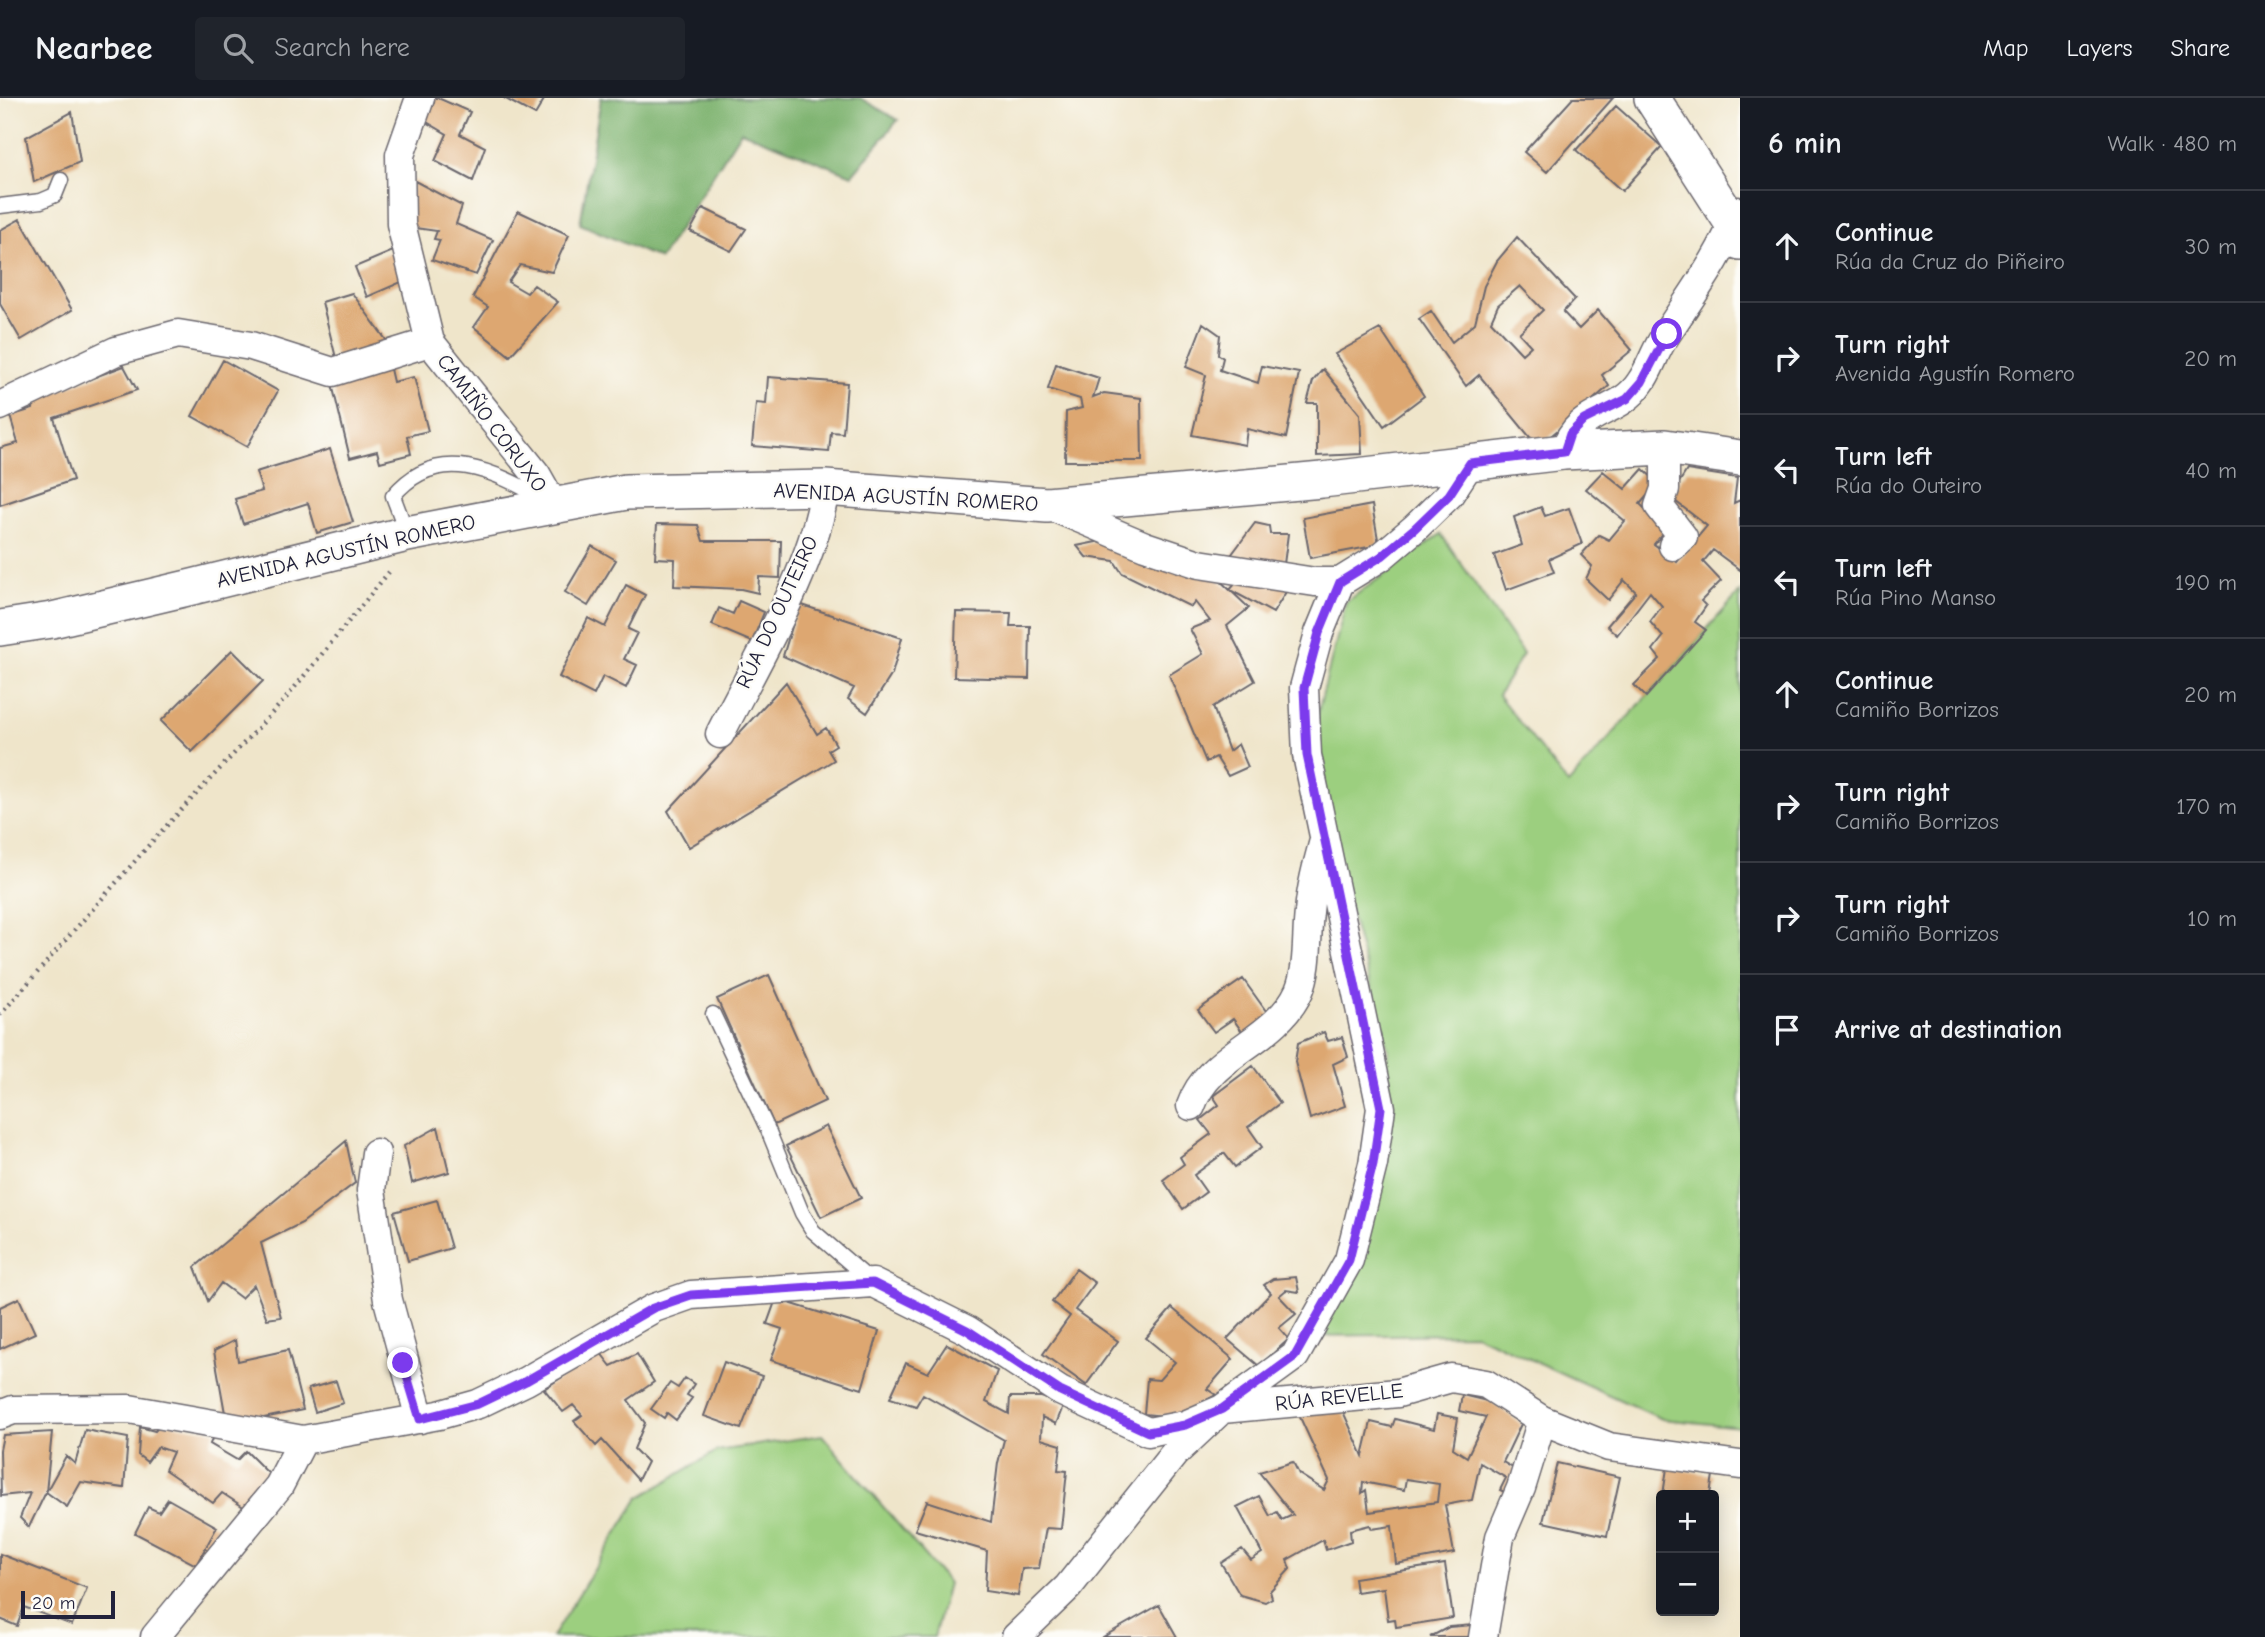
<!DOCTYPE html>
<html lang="en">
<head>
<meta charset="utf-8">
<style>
  body { margin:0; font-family:"Comic Neue",sans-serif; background:#20242c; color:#f1f3f6 }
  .controls { position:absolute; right:21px; bottom:21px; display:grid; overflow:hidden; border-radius:7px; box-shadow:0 4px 18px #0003 }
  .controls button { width:63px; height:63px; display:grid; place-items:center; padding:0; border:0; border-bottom:2px solid #363941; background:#171b24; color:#f1f3f6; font:35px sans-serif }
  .scale { position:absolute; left:21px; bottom:18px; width:94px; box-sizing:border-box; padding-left:7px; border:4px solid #22223b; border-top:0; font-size:19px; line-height:24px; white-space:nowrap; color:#22223b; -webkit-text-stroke:5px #fdfcf7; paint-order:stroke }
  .stop { position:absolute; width:21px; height:21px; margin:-16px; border:5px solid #7c3aed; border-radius:50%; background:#fff }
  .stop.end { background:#7c3aed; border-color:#fff; box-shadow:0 2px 7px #0008 }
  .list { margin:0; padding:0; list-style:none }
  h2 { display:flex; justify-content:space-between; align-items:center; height:91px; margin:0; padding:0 28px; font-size:30px }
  h2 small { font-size:23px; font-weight:400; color:#9ea1a6 }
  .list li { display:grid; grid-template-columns:46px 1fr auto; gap:21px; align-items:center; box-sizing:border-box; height:112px; padding:0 28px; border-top:2px solid #363941 }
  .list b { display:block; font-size:26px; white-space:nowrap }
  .list p { margin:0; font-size:23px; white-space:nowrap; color:#9ea1a6 }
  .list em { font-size:23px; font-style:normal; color:#9ea1a6 }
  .icon { flex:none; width:38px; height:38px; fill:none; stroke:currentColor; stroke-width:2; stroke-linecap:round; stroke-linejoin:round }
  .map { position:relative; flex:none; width:1740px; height:1539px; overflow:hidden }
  header { display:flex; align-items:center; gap:42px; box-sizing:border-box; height:98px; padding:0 35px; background:#171b24; border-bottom:2px solid #363941 }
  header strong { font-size:33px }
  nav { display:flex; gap:38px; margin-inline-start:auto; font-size:24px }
  .search { width:490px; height:63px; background:#20242c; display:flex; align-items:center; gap:18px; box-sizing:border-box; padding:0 24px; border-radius:7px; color:#9ea1a6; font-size:26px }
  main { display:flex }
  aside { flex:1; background:#171b24 }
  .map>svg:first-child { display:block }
  .green { fill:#9ccf7f; stroke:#5f785d; stroke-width:2 }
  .forest { fill:#7db26e; stroke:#506a54; stroke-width:2 }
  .building { fill:#dda771; fill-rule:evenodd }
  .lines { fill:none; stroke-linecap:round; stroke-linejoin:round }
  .service-casing { stroke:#6a666d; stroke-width:17 }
  .minor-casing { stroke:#6a666d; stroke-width:31 }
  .tertiary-casing { stroke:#6a666d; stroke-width:38 }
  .path { stroke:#6a666d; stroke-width:4.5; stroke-dasharray:2 5; stroke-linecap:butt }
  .service { stroke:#fff; stroke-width:14 }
  .minor { stroke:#fff; stroke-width:28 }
  .tertiary { stroke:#fff; stroke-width:35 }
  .route { stroke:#7c3aed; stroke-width:9 }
  .labels { text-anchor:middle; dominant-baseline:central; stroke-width:5; stroke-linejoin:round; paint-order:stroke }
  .street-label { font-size:21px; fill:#22223b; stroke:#fdfcf7 }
</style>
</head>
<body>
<header>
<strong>Nearbee</strong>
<div class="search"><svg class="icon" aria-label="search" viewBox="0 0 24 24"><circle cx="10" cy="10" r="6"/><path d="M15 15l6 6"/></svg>Search here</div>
<nav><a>Map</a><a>Layers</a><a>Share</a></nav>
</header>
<main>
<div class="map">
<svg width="1740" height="1539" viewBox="0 0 1740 1539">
  <rect width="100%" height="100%" fill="#fdfcf7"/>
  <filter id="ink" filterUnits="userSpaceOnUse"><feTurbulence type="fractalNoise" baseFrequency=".0143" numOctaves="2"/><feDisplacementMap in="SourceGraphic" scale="14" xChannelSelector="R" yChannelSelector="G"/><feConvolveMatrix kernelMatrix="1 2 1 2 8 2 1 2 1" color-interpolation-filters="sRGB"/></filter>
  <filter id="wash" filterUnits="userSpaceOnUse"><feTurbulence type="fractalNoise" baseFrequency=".00686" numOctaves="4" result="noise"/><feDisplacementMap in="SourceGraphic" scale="28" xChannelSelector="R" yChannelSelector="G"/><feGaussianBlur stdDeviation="1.57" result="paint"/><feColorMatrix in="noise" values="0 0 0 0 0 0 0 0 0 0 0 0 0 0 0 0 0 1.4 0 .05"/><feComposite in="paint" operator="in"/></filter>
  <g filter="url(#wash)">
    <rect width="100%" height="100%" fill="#efe5ca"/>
    <path class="green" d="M 1441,436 L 1523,556 L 1498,597 L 1568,686 L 1740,494 L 1740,1329 L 1662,1321 L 1475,1236 L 1307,1238 L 1349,1162 L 1376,973 L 1389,955 L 1307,657 L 1346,504 Z
      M 822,1337 L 948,1485 L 934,1539 L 552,1539 L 639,1400 L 717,1353 Z"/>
    <path class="forest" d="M 601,0 L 860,0 L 898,22 L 852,77 L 741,33 L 660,161 L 580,126 Z"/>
    <g id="blocks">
      <path class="building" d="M 430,0 L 438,0 L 470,14 L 460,36 L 485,49 L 473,83 L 435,63 L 447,36 L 420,20 Z
        M 504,0 L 545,0 L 535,17 Z
        M 1573,0 L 1613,0 L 1547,74 L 1524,54 Z
        M 1616,8 L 1662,49 L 1622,93 L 1576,52 Z
        M 72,14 L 80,64 L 34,84 L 26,39 Z
        M 413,82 L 462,108 L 456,126 L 493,142 L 476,177 L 432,162 L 440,142 L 434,141 L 437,133 L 408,129 Z
        M 703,110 L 746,131 L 731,153 L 690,133 Z
        M 518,113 L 569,137 L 552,174 L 520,167 L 508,184 L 527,195 L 534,187 L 558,204 L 510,258 L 474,229 L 488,209 L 473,199 Z
        M 20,121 L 72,212 L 21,242 L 0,206 L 0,132 Z
        M 1517,139 L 1575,201 L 1563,214 L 1579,231 L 1598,212 L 1632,252 L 1602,277 L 1609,288 L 1538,349 L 1479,277 L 1466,288 L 1419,221 L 1431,213 L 1452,244 L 1475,225 L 1484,188 L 1497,163 ZM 1520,188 L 1543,212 L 1519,235 L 1531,248 L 1522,256 L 1491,223 L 1498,207 Z
        M 393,153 L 406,182 L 367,199 L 355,169 Z
        M 352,195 L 389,246 L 337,264 L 322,204 Z
        M 1203,225 L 1220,237 L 1218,256 L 1223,260 L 1220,272 L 1258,285 L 1262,268 L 1299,275 L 1286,340 L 1247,331 L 1245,347 L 1192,337 L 1206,277 L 1186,269 Z
        M 1380,231 L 1424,298 L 1384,328 L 1335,256 Z
        M 223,262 L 278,293 L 247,349 L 192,318 Z
        M 1056,266 L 1099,280 L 1093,299 L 1104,295 L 1141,300 L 1142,363 L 1065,363 L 1066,314 L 1082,310 L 1080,301 L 1048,291 Z
        M 124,268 L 137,292 L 54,320 L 73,382 L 0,407 L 0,350 L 18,345 L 10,318 L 33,311 L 34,302 Z
        M 390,271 L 393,284 L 414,279 L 428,333 L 407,338 L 411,356 L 380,364 L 377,353 L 350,360 L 332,286 Z
        M 1323,271 L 1360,316 L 1362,356 L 1317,358 L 1317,305 L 1307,305 L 1313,283 Z
        M 768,279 L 847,285 L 843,335 L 831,334 L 829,354 L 752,348 L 756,305 L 766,306 Z
        M 330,351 L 353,424 L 317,435 L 308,405 L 243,426 L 235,401 L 262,393 L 256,374 Z
        M 1643,371 L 1658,385 L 1640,406 L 1666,432 L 1654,446 L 1677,464 L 1707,428 L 1670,399 L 1687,372 L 1737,380 L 1734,405 L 1740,402 L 1740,472 L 1713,452 L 1703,464 L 1721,483 L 1701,503 L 1706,508 L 1695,524 L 1706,532 L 1646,599 L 1634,587 L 1660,561 L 1653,552 L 1663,539 L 1650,524 L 1662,508 L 1650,494 L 1617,537 L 1607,528 L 1636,494 L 1624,482 L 1608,502 L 1586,481 L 1592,468 L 1581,457 L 1599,437 L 1609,442 L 1625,423 L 1586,391 L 1603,373 L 1625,391 Z
        M 1372,407 L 1379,447 L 1310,460 L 1303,420 Z
        M 1541,409 L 1545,418 L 1569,410 L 1582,446 L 1549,461 L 1554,474 L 1506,492 L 1494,457 L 1522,447 L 1514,419 Z
        M 1255,425 L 1269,428 L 1270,436 L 1288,436 L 1284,466 L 1229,460 Z
        M 657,426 L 698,427 L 703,443 L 781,443 L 780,480 L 759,479 L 758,495 L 741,491 L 674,488 L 675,461 L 655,460 Z
        M 1106,442 L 1216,479 L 1230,492 L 1241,479 L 1289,489 L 1273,515 L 1230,492 L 1249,510 L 1227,528 L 1255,583 L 1213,609 L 1229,653 L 1238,646 L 1248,669 L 1228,678 L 1216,659 L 1206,664 L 1169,577 L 1203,556 L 1190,531 L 1210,523 L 1195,504 L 1191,509 L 1122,475 L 1114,463 L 1086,459 L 1077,448 Z
        M 592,448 L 616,462 L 588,508 L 565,494 Z
        M 626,487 L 645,497 L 628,531 L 637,535 L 624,561 L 637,567 L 626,590 L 603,578 L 594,597 L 559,579 L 588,520 L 605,529 Z
        M 739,503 L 764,514 L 752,544 L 712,527 L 719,510 L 733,516 Z
        M 799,506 L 902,540 L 892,576 L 867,615 L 848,601 L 854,590 L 783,558 Z
        M 956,514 L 1011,515 L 1010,528 L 1030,528 L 1029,581 L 954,579 Z
        M 232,552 L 263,583 L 192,654 L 161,623 Z
        M 786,584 L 817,636 L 826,630 L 836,647 L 828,652 L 834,662 L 689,749 L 668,713 Z
        M 769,877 L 825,1003 L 774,1027 L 717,901 Z
        M 1243,881 L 1271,920 L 1246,939 L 1233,921 L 1214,934 L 1198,912 Z
        M 1324,934 L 1328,943 L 1342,939 L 1348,959 L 1333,966 L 1345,1008 L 1310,1021 L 1295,964 L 1298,945 Z
        M 1253,968 L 1280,1005 L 1248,1029 L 1262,1049 L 1235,1069 L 1224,1055 L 1194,1077 L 1206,1094 L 1183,1111 L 1163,1082 L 1184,1066 L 1180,1059 L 1211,1036 L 1200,1022 L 1219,1007 L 1213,998 Z
        M 826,1028 L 861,1100 L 821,1119 L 786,1048 Z
        M 438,1029 L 449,1074 L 412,1085 L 404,1048 Z
        M 346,1043 L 355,1085 L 302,1125 L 261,1145 L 281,1219 L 267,1221 L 254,1187 L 241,1200 L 221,1185 L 208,1203 L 195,1169 Z
        M 437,1102 L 451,1150 L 408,1163 L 394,1114 Z
        M 1076,1171 L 1095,1185 L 1075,1212 L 1118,1243 L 1086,1287 L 1043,1256 L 1070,1218 L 1052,1204 Z
        M 1296,1179 L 1299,1194 L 1286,1192 L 1279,1198 L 1296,1216 L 1279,1230 L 1289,1241 L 1259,1268 L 1227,1241 L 1271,1195 L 1264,1187 L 1273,1181 Z
        M 19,1200 L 35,1235 L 0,1251 L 0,1209 Z
        M 776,1201 L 879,1233 L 862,1291 L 771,1262 L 782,1231 L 767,1226 Z
        M 1172,1210 L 1233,1261 L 1207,1291 L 1216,1297 L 1175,1319 L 1144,1316 L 1147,1281 L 1159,1282 L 1175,1264 L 1146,1240 Z
        M 235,1242 L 238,1263 L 288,1252 L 303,1312 L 249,1323 L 225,1315 L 214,1253 Z
        M 947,1246 L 997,1273 L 986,1304 L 1009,1316 L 1010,1299 L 1041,1299 L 1064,1306 L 1056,1326 L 1042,1319 L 1041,1341 L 1061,1347 L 1058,1372 L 1067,1373 L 1061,1431 L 1046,1430 L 1039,1470 L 1022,1471 L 1018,1498 L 985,1493 L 987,1453 L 915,1432 L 927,1403 L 991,1424 L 998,1365 L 1004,1342 L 923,1296 L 916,1308 L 890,1300 L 906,1265 L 928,1275 Z
        M 600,1254 L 611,1268 L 637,1256 L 654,1284 L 628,1302 L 645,1325 L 634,1351 L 647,1364 L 638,1382 L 602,1342 L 596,1348 L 574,1323 L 582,1317 L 573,1307 L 563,1314 L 544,1291 Z
        M 724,1264 L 762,1278 L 741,1331 L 704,1318 Z
        M 685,1280 L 694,1286 L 687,1297 L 692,1300 L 676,1322 L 667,1315 L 664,1320 L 651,1311 L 670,1285 L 678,1290 Z
        M 336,1283 L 343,1305 L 315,1314 L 308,1291 Z
        M 1462,1297 L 1491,1304 L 1521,1326 L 1503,1364 L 1516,1372 L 1509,1396 L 1500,1392 L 1506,1380 L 1480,1365 L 1472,1402 L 1445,1407 L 1454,1455 L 1396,1466 L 1392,1428 L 1372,1431 L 1370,1427 L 1350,1432 L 1351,1443 L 1326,1452 L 1323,1442 L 1287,1462 L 1290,1471 L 1270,1493 L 1272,1500 L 1265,1504 L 1240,1497 L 1221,1465 L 1242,1451 L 1251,1462 L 1262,1455 L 1237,1409 L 1259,1398 L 1270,1418 L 1277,1414 L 1282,1422 L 1293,1417 L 1259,1374 L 1293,1364 L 1299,1376 L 1324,1392 L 1329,1382 L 1298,1315 L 1341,1309 L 1363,1358 L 1371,1324 L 1392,1329 L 1395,1321 L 1434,1331 L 1437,1316 L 1458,1320 L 1453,1350 L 1467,1359 L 1486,1319 L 1459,1313 ZM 1406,1381 L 1439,1386 L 1437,1404 L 1369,1414 L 1366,1392 L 1362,1395 L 1363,1384 L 1404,1392 Z
        M 162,1325 L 215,1333 L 210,1346 L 237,1362 L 246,1353 L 273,1380 L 245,1410 L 222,1395 L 213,1405 L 165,1372 L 173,1354 L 158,1349 L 147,1364 L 138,1357 L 140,1329 L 155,1333 Z
        M 85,1332 L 128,1340 L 124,1390 L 81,1384 L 67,1409 L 46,1394 L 29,1429 L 20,1420 L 30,1395 L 1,1398 L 0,1352 L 3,1337 L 52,1334 L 46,1394 L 66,1358 L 75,1366 Z
        M 1557,1365 L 1620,1379 L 1607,1438 L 1543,1424 Z
        M 1667,1370 L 1713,1377 L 1710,1397 L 1663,1397 Z
        M 168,1401 L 217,1429 L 196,1467 L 135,1435 L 148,1409 L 159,1414 Z
        M 0,1456 L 87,1490 L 72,1527 L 24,1509 L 17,1528 L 0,1521 Z
        M 1445,1466 L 1453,1520 L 1396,1529 L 1395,1521 L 1388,1522 L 1384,1490 L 1356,1494 L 1354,1480 Z
        M 1159,1507 L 1177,1539 L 1103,1539 Z
        M 1473,1527 L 1471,1539 L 1430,1539 L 1449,1529 Z"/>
    </g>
  </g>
  <g filter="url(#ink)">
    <use href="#blocks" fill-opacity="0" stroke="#6a666d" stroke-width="2"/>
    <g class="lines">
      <defs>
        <path id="service" d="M 0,108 L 41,103 L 55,97 L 61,82
          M 407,435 L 393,398 C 438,344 494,373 546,402
          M 713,916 L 768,1032 L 802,1115 L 813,1133 L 872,1184"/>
        <path id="minor" d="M 420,0 L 400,57 L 401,126 L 430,244 L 536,376 L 553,406
          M 0,308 L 116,253 L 178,236 L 251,248 L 333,274 L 430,244
          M 1665,349 L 1665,391 L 1659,408 L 1683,439 L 1673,448
          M 1564,354 C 1578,309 1618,318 1640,285 C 1649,273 1654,256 1662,243 C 1689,200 1721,160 1738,113
          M 1048,407 L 1145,448 L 1199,466 L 1315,484 L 1340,484 L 1382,458 L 1415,430 L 1449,397 L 1470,365
          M 720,636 C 756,564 815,468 825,390
          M 1191,1008 C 1209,955 1276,944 1299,893 C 1309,869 1306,839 1309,814 C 1311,790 1317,768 1323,746
          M 376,1055 L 371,1092 L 388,1202 L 420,1321
          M 0,1317 L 13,1312 L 129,1311 L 303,1342 L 439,1317 L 478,1306 L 526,1283 L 654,1210 L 691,1197 L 873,1185 L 967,1232 L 1060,1293 L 1148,1334 L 1185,1327 L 1222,1311 L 1398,1295 L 1451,1280 L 1486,1286 L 1542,1322 L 1609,1349 L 1740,1367
          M 155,1539 L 279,1388 L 303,1342
          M 1016,1539 L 1068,1489 L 1174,1356 L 1222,1311 L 1295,1258 L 1349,1162 L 1373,1066 L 1381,1010 L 1307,657 L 1304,590 L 1319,535 L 1340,484
          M 1483,1539 L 1500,1439 L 1521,1390 L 1542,1322"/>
        <path id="tertiary" d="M 1652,0 L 1733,126 L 1740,144
          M 0,530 L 52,522 L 192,489 L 407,436 L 626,394 L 825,390 L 1047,407 L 1322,382 L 1564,354 L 1665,349 L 1740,360"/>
      </defs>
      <use href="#service" class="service-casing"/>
      <use href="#minor" class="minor-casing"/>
      <use href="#tertiary" class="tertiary-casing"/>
      <path class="path" d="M 0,917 L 157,738 L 286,600 L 389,474"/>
      <use href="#service" class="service"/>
      <use href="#minor" class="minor"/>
      <use href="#tertiary" class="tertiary"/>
    </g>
  </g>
  <g class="lines" filter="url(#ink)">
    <path class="route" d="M 403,1265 L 420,1321 L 478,1306 L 526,1283 L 653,1210 L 691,1197 L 873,1185 L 967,1232 L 1060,1293 L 1148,1334 L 1185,1327 L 1222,1311 L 1295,1258 L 1349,1162 L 1373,1066 L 1381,1010 L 1307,657 L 1304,590 L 1319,535 L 1340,484 L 1382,458 L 1415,430 L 1449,397 L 1470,365 L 1564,354 L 1570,336 L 1584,322 L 1627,301 L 1642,284 L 1667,236"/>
  </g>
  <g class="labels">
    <g class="street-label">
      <text transform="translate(492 325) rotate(53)">CAMIÑO CORUXO</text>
      <text transform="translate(906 399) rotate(3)">AVENIDA AGUSTÍN ROMERO</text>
      <text transform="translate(346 453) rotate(-13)">AVENIDA AGUSTÍN ROMERO</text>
      <text transform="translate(777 514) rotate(-65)">RÚA DO OUTEIRO</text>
      <text transform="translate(1339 1299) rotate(-6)">RÚA REVELLE</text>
    </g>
  </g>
</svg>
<div class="controls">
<button>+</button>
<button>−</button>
</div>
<div class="scale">20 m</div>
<div class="stop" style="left:1667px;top:236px"></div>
<div class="stop end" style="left:403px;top:1265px"></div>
</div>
<aside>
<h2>6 min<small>Walk · 480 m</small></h2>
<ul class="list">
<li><svg class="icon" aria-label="ahead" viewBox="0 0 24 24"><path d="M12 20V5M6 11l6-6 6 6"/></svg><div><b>Continue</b><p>Rúa da Cruz do Piñeiro</p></div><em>30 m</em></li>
<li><svg class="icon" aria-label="right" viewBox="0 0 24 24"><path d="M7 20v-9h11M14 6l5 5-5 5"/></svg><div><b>Turn right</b><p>Avenida Agustín Romero</p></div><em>20 m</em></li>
<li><svg class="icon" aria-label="left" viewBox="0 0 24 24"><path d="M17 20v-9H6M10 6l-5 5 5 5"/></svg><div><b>Turn left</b><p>Rúa do Outeiro</p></div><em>40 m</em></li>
<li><svg class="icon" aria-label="left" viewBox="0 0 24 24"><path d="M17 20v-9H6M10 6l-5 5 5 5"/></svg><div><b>Turn left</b><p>Rúa Pino Manso</p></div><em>190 m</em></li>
<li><svg class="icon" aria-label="ahead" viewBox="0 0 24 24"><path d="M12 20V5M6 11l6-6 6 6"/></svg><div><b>Continue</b><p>Camiño Borrizos</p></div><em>20 m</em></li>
<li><svg class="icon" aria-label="right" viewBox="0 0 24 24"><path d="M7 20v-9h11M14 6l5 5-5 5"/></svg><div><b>Turn right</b><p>Camiño Borrizos</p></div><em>170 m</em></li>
<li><svg class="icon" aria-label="right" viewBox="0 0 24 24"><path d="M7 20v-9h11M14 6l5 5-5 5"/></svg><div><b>Turn right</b><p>Camiño Borrizos</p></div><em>10 m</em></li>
<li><svg class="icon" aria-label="arrive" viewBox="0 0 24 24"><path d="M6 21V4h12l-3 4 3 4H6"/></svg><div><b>Arrive at destination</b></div></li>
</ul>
</aside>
</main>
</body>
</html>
